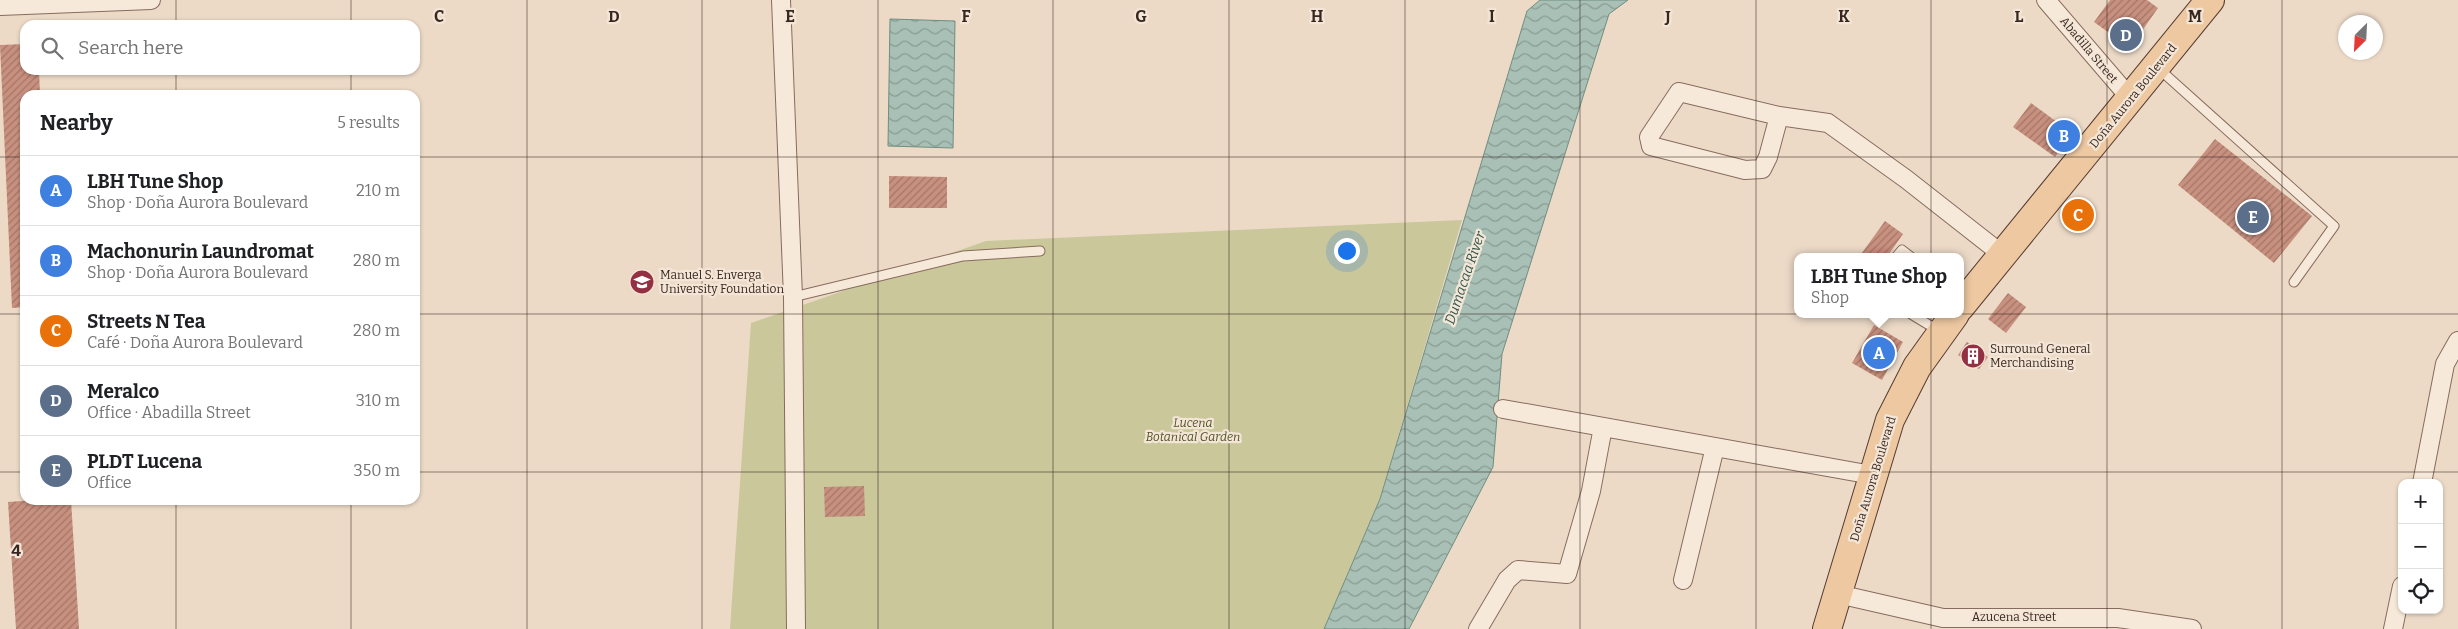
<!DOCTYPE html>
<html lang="en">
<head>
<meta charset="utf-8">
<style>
  body { margin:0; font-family:Bitter,serif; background:#f2f2f2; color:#202124 }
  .controls { position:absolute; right:15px; bottom:15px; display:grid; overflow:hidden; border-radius:10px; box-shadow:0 1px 4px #0004 }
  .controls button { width:45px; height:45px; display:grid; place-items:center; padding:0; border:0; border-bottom:1px solid #e0e0e0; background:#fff; color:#202124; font:25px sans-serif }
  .compass { position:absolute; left:2338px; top:15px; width:45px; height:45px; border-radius:50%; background:#fff; box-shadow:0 1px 4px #0004; rotate:204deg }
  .you { position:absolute; left:1346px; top:250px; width:18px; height:18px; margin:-12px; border:4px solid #fff; border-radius:50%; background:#1a73e8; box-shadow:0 0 0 8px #1a73e833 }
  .badge { display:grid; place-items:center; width:32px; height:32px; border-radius:50%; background:#933042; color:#fff; font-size:16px; font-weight:700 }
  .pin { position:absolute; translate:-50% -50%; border:2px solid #fff; box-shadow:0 1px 5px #0006 }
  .popup { position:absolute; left:1794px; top:253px; width:170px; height:65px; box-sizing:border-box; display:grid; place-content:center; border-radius:10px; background:#fff; filter:drop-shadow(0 1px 4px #0005); font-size:16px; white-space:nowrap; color:#757577 }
  .popup b { font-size:19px; color:#202124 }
  .popup::after { content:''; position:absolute; left:50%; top:100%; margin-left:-10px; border:10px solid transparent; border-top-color:#fff }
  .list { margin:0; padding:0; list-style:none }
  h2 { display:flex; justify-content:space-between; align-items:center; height:65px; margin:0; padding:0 20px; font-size:21px }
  h2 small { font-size:16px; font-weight:400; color:#757577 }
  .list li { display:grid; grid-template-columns:32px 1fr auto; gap:15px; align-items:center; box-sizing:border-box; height:70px; padding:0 20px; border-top:1px solid #e0e0e0 }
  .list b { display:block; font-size:19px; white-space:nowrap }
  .list p { margin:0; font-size:16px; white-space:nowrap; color:#757577 }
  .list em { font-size:16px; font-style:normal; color:#757577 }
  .icon { flex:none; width:28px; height:28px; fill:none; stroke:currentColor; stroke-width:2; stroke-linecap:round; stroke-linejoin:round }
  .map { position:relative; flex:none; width:2458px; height:629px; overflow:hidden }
  .search { position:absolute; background:#fff; box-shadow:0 1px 4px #0004; left:20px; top:20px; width:400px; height:55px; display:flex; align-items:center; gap:12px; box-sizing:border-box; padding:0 18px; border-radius:15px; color:#757577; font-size:19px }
  .panel { position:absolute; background:#fff; box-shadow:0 1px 4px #0004; left:20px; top:90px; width:400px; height:415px; border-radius:15px }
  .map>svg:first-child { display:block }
  .green { fill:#cac79b }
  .water { fill:url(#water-waves); stroke:#6f8e81 }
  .building { fill:url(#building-hatch) }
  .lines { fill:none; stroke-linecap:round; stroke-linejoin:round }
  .service-casing { stroke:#876c5d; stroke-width:11 }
  .minor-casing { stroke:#876c5d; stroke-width:20 }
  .primary-casing { stroke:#553b31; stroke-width:30 }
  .service { stroke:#f7e9da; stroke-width:9 }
  .minor { stroke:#f7e9da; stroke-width:18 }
  .primary { stroke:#edc8a1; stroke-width:28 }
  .grid { fill:none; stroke:#382720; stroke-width:1; stroke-opacity:0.55 }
  .labels { text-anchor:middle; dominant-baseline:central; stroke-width:4.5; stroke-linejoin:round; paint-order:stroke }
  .street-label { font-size:12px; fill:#382720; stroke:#f4e6d6 }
  .poi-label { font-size:12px; fill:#382720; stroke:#f4e6d6; text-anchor:start }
  .park-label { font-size:12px; font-style:italic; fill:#505328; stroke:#f4e6d6 }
  .water-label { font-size:14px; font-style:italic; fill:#30574e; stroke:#f4e6d6 }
  .grid-label { font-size:16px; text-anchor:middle; font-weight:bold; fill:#382720; stroke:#f4e6d6; stroke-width:4.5; stroke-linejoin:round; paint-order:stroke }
</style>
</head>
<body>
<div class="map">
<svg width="2458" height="629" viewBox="0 0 2458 629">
  <defs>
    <pattern id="water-waves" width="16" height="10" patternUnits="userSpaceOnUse" patternTransform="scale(1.25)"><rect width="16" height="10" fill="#a8c0b5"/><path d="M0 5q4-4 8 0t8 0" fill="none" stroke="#8a9c93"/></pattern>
    <pattern id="building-hatch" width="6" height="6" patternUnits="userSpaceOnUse" patternTransform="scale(1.25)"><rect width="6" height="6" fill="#c8907f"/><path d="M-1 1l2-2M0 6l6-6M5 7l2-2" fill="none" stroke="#a37668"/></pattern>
  </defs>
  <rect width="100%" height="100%" fill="#ecdac7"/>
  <path class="green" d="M 1462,220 L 1380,499 L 1324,629 L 730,629 L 751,323 L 986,241 Z"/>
  <path class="water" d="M 1540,0 L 1628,0 L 1609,14 L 1502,354 L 1493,467 L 1409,629 L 1324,629 L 1380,499 L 1527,11 Z
    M 890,19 L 955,21 L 953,148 L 888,146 Z"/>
  <path class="building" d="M 2110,0 L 2147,0 L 2158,8 L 2130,48 L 2094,22 Z
    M 25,44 L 25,70 L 39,70 L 40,95 L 25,95 L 25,307 L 12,308 L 0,45 Z
    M 2031,103 L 2072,133 L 2055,157 L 2013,127 Z
    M 2215,139 L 2312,216 L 2274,263 L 2178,185 Z
    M 889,176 L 947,177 L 947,208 L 889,208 Z
    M 1885,221 L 1903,234 L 1887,257 L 1859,257 Z
    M 2008,293 L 2026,307 L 2006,333 L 1988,319 Z
    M 1874,325 L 1903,342 L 1882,380 L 1852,363 Z
    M 1967,342 L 1988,357 L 1979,369 L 1958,355 Z
    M 864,486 L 865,516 L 825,517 L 824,487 Z
    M 36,500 L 71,500 L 79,629 L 16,629 L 8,502 Z"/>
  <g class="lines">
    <defs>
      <path id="service" d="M 2158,68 L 2334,226 L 2294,282
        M 1896,257 L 1902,250 L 1911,257
        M 793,297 L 963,256 L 1040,251
        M 1911,314 L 1939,331"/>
      <path id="minor" d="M 781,0 L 793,297 L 796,629
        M 2046,0 L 2131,99
        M 0,6 L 151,0
        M 1779,116 L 1768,157 L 1762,169 L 1745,170 L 1651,146 L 1649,137 L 1679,92 L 1779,116 L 1828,123 L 1906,179 L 2003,255
        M 1503,409 L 1872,475
        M 2422,483 L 2445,364 L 2458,341
        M 1683,580 L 1715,447
        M 1838,594 L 1943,618 L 2118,618 L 2192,629
        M 1478,629 L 1507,580 L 1518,570 L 1567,574 L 1591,491 L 1603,427
        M 2393,629 L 2402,586"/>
      <path id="primary" d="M 1960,307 L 2210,0
        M 1827,629 L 1890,420 L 1917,367 L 1955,314"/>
    </defs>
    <use href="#service" class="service-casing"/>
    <use href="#minor" class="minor-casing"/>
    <use href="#primary" class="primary-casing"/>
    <use href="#service" class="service"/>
    <use href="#minor" class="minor"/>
    <use href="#primary" class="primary"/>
  </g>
  <path class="grid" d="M 176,0 L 176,25M 351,0 L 351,25M 527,0 L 527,629M 702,0 L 702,629M 878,0 L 878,629M 1053,0 L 1053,629M 1229,0 L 1229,629M 1405,0 L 1405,629M 1580,0 L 1580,629M 1756,0 L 1756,629M 1931,0 L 1931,629M 2107,0 L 2107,629M 2282,0 L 2282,629M 176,70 L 176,95M 351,70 L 351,95M 0,157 L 25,157M 415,157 L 2458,157M 0,314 L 25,314M 415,314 L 2458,314M 0,472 L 25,472M 415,472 L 2458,472M 176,500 L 176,629M 351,500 L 351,629"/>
  <defs>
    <symbol id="university-disc" viewBox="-11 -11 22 22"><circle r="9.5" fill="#933042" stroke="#f4e6d6"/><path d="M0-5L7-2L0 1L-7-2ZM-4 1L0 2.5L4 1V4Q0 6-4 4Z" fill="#fff"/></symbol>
    <symbol id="building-disc" viewBox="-11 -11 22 22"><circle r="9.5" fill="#933042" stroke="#f4e6d6"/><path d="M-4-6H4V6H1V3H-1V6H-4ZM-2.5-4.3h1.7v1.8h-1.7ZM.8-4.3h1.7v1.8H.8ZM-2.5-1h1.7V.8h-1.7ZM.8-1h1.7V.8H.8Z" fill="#fff"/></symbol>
  </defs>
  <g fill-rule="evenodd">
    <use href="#university-disc" x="628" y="268" width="28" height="28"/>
    <use href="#building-disc" x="1959" y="342" width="28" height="28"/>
  </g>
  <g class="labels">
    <g class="street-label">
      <text transform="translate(2089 50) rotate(50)">Abadilla Street</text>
      <text transform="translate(2133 96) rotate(-51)">Doña Aurora Boulevard</text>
      <text transform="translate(1873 479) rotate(-73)">Doña Aurora Boulevard</text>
      <text x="2014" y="617">Azucena Street</text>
    </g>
    <g class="poi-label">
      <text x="660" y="275">Manuel S. Enverga<tspan x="660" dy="14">University Foundation</tspan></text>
      <text x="1990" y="349">Surround General<tspan x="1990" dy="14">Merchandising</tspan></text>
    </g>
    <g class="park-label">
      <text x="1193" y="423">Lucena<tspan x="1193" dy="14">Botanical Garden</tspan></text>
    </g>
    <g class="water-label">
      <text transform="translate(1465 278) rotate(-71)">Dumacaa River</text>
    </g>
  </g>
  <g class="grid-label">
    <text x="439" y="22">C</text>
    <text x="614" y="22">D</text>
    <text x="790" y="22">E</text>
    <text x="966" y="22">F</text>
    <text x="1141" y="22">G</text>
    <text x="1317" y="22">H</text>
    <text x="1492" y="22">I</text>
    <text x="1668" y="22">J</text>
    <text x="1844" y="22">K</text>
    <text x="2019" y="22">L</text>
    <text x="2195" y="22">M</text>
    <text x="16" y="556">4</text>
  </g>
</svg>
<div class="controls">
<button>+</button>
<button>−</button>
<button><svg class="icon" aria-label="locate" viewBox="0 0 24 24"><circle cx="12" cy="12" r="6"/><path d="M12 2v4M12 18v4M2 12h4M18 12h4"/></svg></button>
</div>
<svg class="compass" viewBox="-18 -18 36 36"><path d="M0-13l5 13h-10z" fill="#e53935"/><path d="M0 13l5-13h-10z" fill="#757577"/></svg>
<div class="you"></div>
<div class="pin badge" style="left:1879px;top:353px;background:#3f7fe0">A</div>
<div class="popup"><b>LBH Tune Shop</b>Shop</div>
<div class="pin badge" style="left:2064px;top:136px;background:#3f7fe0">B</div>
<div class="pin badge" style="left:2078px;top:215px;background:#e8710a">C</div>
<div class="pin badge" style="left:2126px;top:35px;background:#5c6f8a">D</div>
<div class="pin badge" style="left:2253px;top:217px;background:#5c6f8a">E</div>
<div class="search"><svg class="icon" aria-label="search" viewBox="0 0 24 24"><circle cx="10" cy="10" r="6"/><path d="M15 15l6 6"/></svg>Search here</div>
<section class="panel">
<h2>Nearby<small>5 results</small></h2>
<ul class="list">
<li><span class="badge" style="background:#3f7fe0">A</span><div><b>LBH Tune Shop</b><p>Shop · Doña Aurora Boulevard</p></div><em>210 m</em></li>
<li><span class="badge" style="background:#3f7fe0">B</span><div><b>Machonurin Laundromat</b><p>Shop · Doña Aurora Boulevard</p></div><em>280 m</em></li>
<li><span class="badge" style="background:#e8710a">C</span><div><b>Streets N Tea</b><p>Café · Doña Aurora Boulevard</p></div><em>280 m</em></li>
<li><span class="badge" style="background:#5c6f8a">D</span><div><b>Meralco</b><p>Office · Abadilla Street</p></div><em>310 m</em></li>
<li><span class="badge" style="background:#5c6f8a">E</span><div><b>PLDT Lucena</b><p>Office</p></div><em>350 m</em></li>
</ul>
</section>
</div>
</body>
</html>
